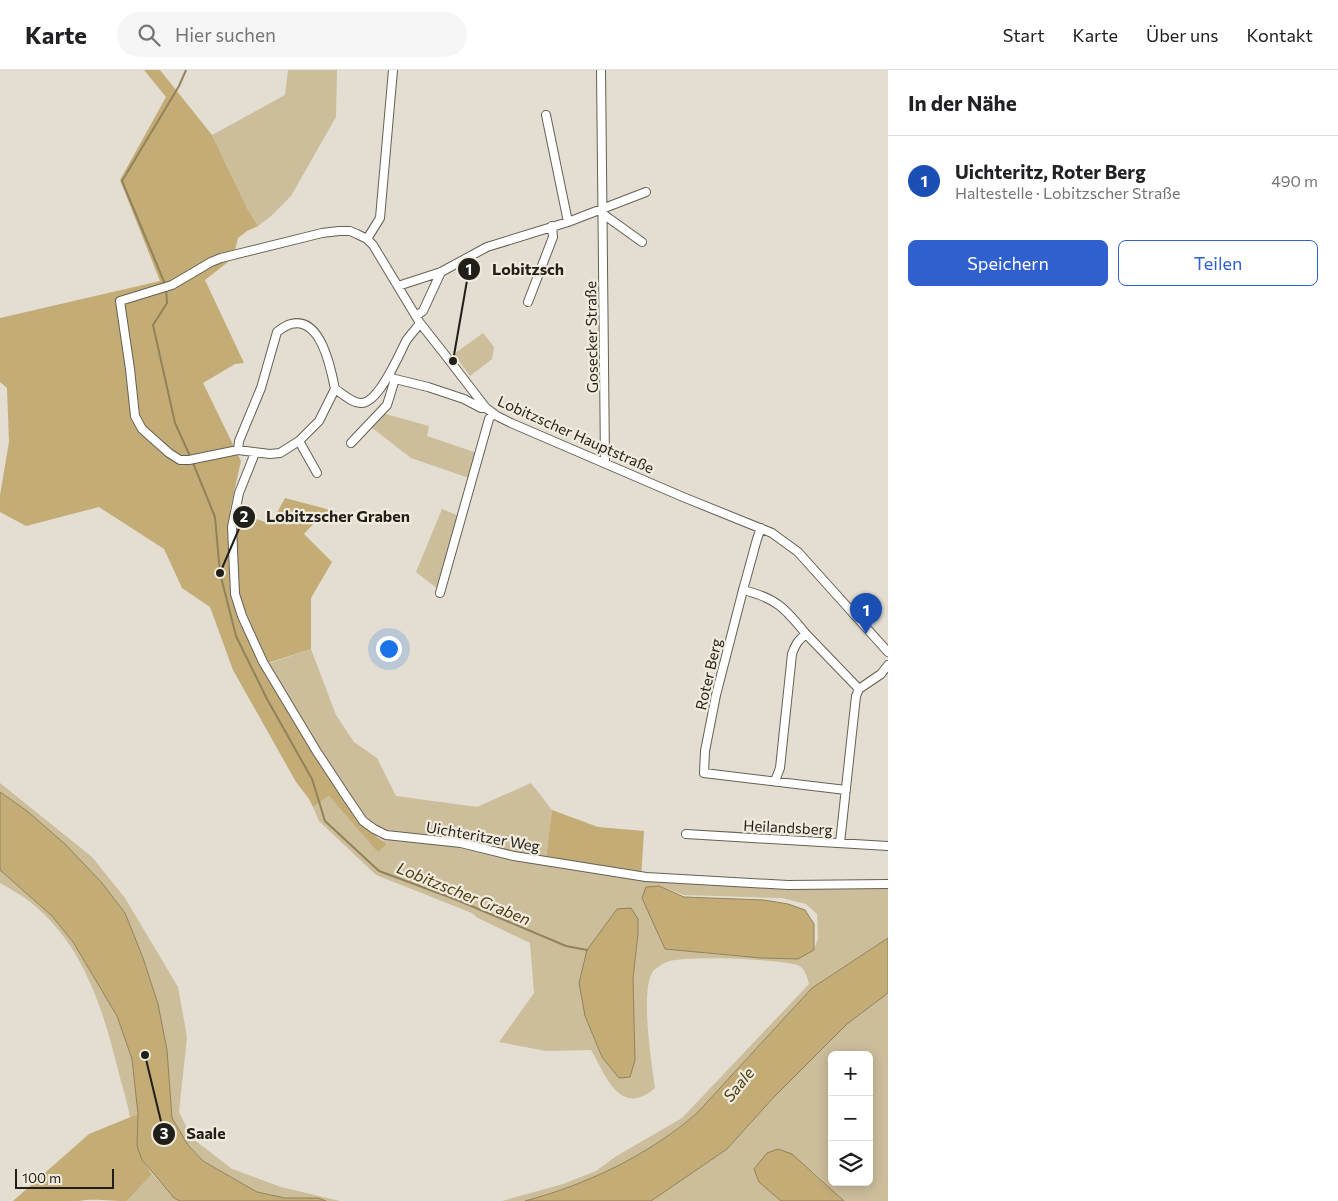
<!DOCTYPE html>
<html lang="de">
<head>
<meta charset="utf-8">
<style>
  body { margin:0; font-family:Commissioner,sans-serif; background:#f6f6f6; color:#202124 }
  .controls { position:absolute; right:15px; bottom:15px; display:grid; overflow:hidden; border-radius:8px; box-shadow:0 2px 12px #0003 }
  .controls button { width:45px; height:45px; display:grid; place-items:center; padding:0; border:0; border-bottom:1px solid #e0e0e0; background:#fff; color:#202124; font:25px sans-serif }
  .scale { position:absolute; left:15px; bottom:12px; width:99px; box-sizing:border-box; padding-left:5px; border:2px solid #211f1a; border-top:0; font-size:14px; line-height:18px; white-space:nowrap; color:#211f1a; -webkit-text-stroke:4px #f1ebde; paint-order:stroke }
  .you { position:absolute; left:388px; top:578px; width:18px; height:18px; margin:-12px; border:4px solid #fff; border-radius:50%; background:#1a73e8; box-shadow:0 0 0 8px #1a73e833 }
  .badge { display:grid; place-items:center; width:32px; height:32px; border-radius:50%; background:#305fce; color:#fff; font-size:16px; font-weight:700 }
  .pin { position:absolute; translate:-50% -41px; filter:drop-shadow(0 1px 2px #0008) }
  .pin::after { content:''; position:absolute; top:26px; width:18px; height:15px; background:inherit; clip-path:polygon(0 0,100% 0,50% 100%) }
  .list { margin:0; padding:0; list-style:none }
  h2 { display:flex; justify-content:space-between; align-items:center; height:65px; margin:0; padding:0 20px; font-size:21px }
  h2 small { font-size:16px; font-weight:400; color:#757577 }
  .list li { display:grid; grid-template-columns:32px 1fr auto; gap:15px; align-items:center; box-sizing:border-box; height:90px; padding:0 20px; border-top:1px solid #e0e0e0 }
  .list b { display:block; font-size:19px; white-space:nowrap }
  .list p { margin:0; font-size:16px; white-space:nowrap; color:#757577 }
  .list em { font-size:16px; font-style:normal; color:#757577 }
  .actions { display:flex; gap:10px; padding:15px 20px }
  .actions a { flex:1; padding:11px 0; border:1px solid #305fce; border-radius:8px; text-align:center; font-size:18px; color:#305fce }
  .actions .main { background:#305fce; color:#fff }
  .icon { flex:none; width:28px; height:28px; fill:none; stroke:currentColor; stroke-width:2; stroke-linecap:round; stroke-linejoin:round }
  .map { position:relative; flex:none; width:888px; height:1131px; overflow:hidden }
  header { display:flex; align-items:center; gap:30px; box-sizing:border-box; height:70px; padding:0 25px; background:#fff; border-bottom:1px solid #e0e0e0 }
  header strong { font-size:24px }
  nav { display:flex; gap:28px; margin-inline-start:auto; font-size:18px }
  .search { width:350px; height:45px; background:#f6f6f6; display:flex; align-items:center; gap:12px; box-sizing:border-box; padding:0 18px; border-radius:28px; color:#757577; font-size:19px }
  main { display:flex }
  aside { flex:1; background:#fff }
  .map>svg:first-child { display:block }
  .green { fill:#ccbd9b; fill-rule:evenodd }
  .forest { fill:#c3ac76 }
  .water { fill:#c3ac76; stroke:#92825a }
  .lines { fill:none; stroke-linecap:round; stroke-linejoin:round }
  .stream { stroke:#92825a; stroke-width:2 }
  .minor-casing { stroke:#656055; stroke-width:10 }
  .minor { stroke:#fff; stroke-width:8 }
  .labels { text-anchor:middle; dominant-baseline:central; stroke-width:4.5; stroke-linejoin:round; paint-order:stroke }
  .street-label { font-size:15px; fill:#211f1a; stroke:#f1ebde }
  .water-label { font-size:16px; font-style:italic; fill:#4c3c0f; stroke:#f1ebde }
  .leader { fill:none; stroke:#211f1a; stroke-width:2 }
  .callout-dot { fill:#211f1a; stroke:#f1ebde; stroke-width:2 }
  .mark-label { font-size:15px; text-anchor:middle; font-weight:bold; fill:#fff }
  .callout-label { font-size:16px; text-anchor:middle; font-weight:bold; fill:#211f1a; stroke:#f1ebde; stroke-width:4.5; stroke-linejoin:round; paint-order:stroke }
</style>
</head>
<body>
<header>
<strong>Karte</strong>
<div class="search"><svg class="icon" aria-label="search" viewBox="0 0 24 24"><circle cx="10" cy="10" r="6"/><path d="M15 15l6 6"/></svg>Hier suchen</div>
<nav><a>Start</a><a>Karte</a><a>Über uns</a><a>Kontakt</a></nav>
</header>
<main>
<div class="map">
<svg width="888" height="1131" viewBox="0 0 888 1131">
  <rect width="100%" height="100%" fill="#e3ded1"/>
  <path class="green" d="M 288,0 L 337,0 L 336,47 L 291,126 L 270,147 L 258,156 L 248,140 L 212,65 L 285,25 Z
    M 483,263 L 494,277 L 492,289 L 470,306 L 454,284 Z
    M 382,343 L 429,356 L 427,366 L 477,383 L 469,408 L 411,388 L 371,357 Z
    M 442,439 L 459,446 L 439,520 L 416,502 Z
    M 311,579 L 336,645 L 354,672 L 377,688 L 396,726 L 477,737 L 531,713 L 552,740 L 545,796 L 700,815 L 788,818 L 888,817 L 888,868 L 812,918 L 697,1043 L 646,1082 L 588,1110 L 539,1127 L 525,1131 L 502,1131 L 563,1114 L 596,1101 L 615,1087 L 682,1048 L 809,914 C 807,906 805,898 797,895 C 779,889 683,885 667,892 C 663,893 657,898 654,900 C 639,916 652,995 655,1018 C 620,1048 606,1006 591,980 L 546,981 L 499,972 L 534,923 L 530,873 L 478,848 L 472,843 L 376,805 L 319,751 L 313,737 L 329,726 L 378,781 L 387,774 L 354,744 L 262,596 ZM 659,816 L 684,825 L 782,828 L 806,834 L 817,844 L 818,868 L 814,880 L 798,889 L 761,888 L 703,883 ZM 617,839 L 637,875 L 633,908 L 635,990 L 602,987 L 585,946 L 579,913 L 587,880 Z
    M 0,713 L 92,787 L 125,828 L 178,917 L 187,967 L 179,1042 L 192,1068 L 232,1099 L 281,1117 L 340,1131 L 326,1131 L 318,1128 L 285,1128 L 257,1122 L 203,1091 L 188,1075 L 172,1048 L 167,980 L 158,934 L 143,888 L 125,843 L 102,813 L 65,774 L 27,741 L 0,722 Z
    M 0,800 L 52,846 L 73,872 L 117,946 L 132,989 L 138,1044 L 130,1047 C 127,1030 121,1013 117,996 C 102,935 81,871 29,831 C 20,824 10,819 0,813 Z
    M 888,923 L 888,1131 L 844,1131 L 812,1101 L 759,1112 L 781,1131 L 651,1131 L 727,1079 L 773,1028 L 847,954 ZM 832,985 L 869,985 L 869,1112 L 832,1112 Z
    M 152,1104 L 174,1128 L 180,1131 L 127,1131 Z"/>
  <path class="forest" d="M 144,0 L 160,0 L 212,65 L 248,140 L 258,156 L 247,161 L 238,168 L 233,188 L 205,210 L 244,293 L 235,294 L 203,313 L 241,391 L 230,440 L 271,454 L 285,428 L 338,442 L 317,450 L 304,464 L 332,492 L 311,528 L 311,579 L 262,595 L 354,744 L 377,767 L 387,774 L 378,782 L 329,726 L 313,737 L 309,729 L 296,712 L 233,600 L 210,537 L 182,518 L 164,479 L 99,437 L 26,456 L 0,442 L 0,425 L 9,372 L 7,318 L 0,312 L 0,248 L 160,211 L 120,110 L 166,27 Z
    M 552,740 L 598,757 L 644,761 L 641,809 L 545,796 Z
    M 138,1044 C 137,1072 135,1081 152,1104 L 127,1131 C 113,1131 91,1128 79,1131 L 13,1131 L 89,1064 Z"/>
  <path class="water" d="M 0,722 L 27,741 L 65,774 L 102,813 L 125,843 L 143,888 L 158,934 L 167,980 L 172,1048 L 188,1075 L 203,1091 L 257,1122 L 285,1128 L 318,1128 L 326,1131 L 180,1131 L 174,1128 L 142,1090 L 137,1076 L 138,1044 L 132,989 L 117,946 L 73,872 L 52,846 L 0,800 Z
    M 659,816 L 684,827 L 764,830 L 788,834 L 805,840 L 814,854 L 814,880 L 798,889 L 761,888 L 665,879 L 642,828 L 646,817 Z
    M 631,838 L 638,849 L 638,864 L 633,908 L 635,990 L 630,1007 L 619,1008 L 602,987 L 585,946 L 579,913 L 587,880 L 617,839 Z
    M 888,868 L 888,923 L 847,954 L 773,1028 L 727,1079 L 651,1131 L 525,1131 C 588,1114 647,1086 697,1043 L 812,918 Z
    M 778,1079 L 792,1084 L 844,1131 L 781,1131 L 759,1112 L 754,1099 L 767,1083 Z"/>
  <g class="lines">
    <path class="stream" d="M 165,214 L 122,111 L 179,16 L 186,0
      M 166,218 L 167,233 L 153,255 L 175,353 L 190,386
      M 193,393 L 215,447 L 220,503 L 236,566 L 267,629 L 312,709 L 325,751 L 379,801 L 457,830 L 566,876 L 587,880"/>
    <defs>
      <path id="minor" d="M 601,0 L 605,393
        M 546,45 L 568,152
        M 603,144 L 642,172
        M 367,169 L 380,148 L 393,0
        M 398,216 L 441,202 L 487,177 L 568,152 L 646,122
        M 528,232 L 553,167 L 552,156
        M 416,246 L 423,241 L 441,202
        M 389,306 L 395,309 L 428,317 L 464,329 L 481,338 L 486,338
        M 335,319 C 343,324 353,334 362,333 C 379,332 399,285 406,271 C 410,265 416,259 420,253
        M 299,371 L 317,403
        M 351,373 L 387,335 L 395,309
        M 238,380 L 239,371 L 261,318 L 277,262 C 281,259 286,255 291,254 C 321,246 331,299 335,319 L 319,351 L 299,371 L 280,383 L 270,384 L 238,380 L 189,390 L 180,390 L 169,383 L 142,359 L 135,346 L 130,299 L 120,231 L 172,215 L 211,192 L 221,188 L 322,163 L 339,161 L 350,161 L 357,164 L 367,169 L 373,175 L 420,253 L 446,286 L 486,338 L 497,346 L 511,353 L 683,427 L 772,463 L 798,482 L 888,582
        M 255,383 L 239,423 L 232,457 L 235,524 L 242,546 L 263,592 L 317,682 L 348,729 L 363,751 L 374,759 L 386,765 L 461,773 L 514,786 L 646,807 L 788,815 L 888,814
        M 743,520 L 757,469 L 761,458
        M 440,523 L 489,349 L 493,343
        M 806,564 C 785,538 776,528 743,520 L 716,625 L 705,681 L 704,703 L 846,720
        M 775,711 L 780,698 L 792,584 C 795,575 798,570 806,564 L 859,619
        M 686,764 L 888,776
        M 840,773 L 856,626 L 859,619 L 881,604 L 888,595"/>
    </defs>
    <use href="#minor" class="minor-casing"/>
    <use href="#minor" class="minor"/>
  </g>
  <g class="labels">
    <g class="street-label">
      <text transform="translate(591 267) rotate(-91)">Gosecker Straße</text>
      <text transform="translate(576 364) rotate(24)">Lobitzscher Hauptstraße</text>
      <text transform="translate(708 604) rotate(-77)">Roter Berg</text>
      <text transform="translate(788 757) rotate(3)">Heilandsberg</text>
      <text transform="translate(483 766) rotate(10)">Uichteritzer Weg</text>
    </g>
    <g class="water-label">
      <text transform="translate(464 823) rotate(22)">Lobitzscher Graben</text>
      <text transform="translate(738 1014) rotate(-51)">Saale</text>
    </g>
  </g>
  <path class="leader" d="M453 291L469 199M220 503L244 447M145 985L164 1064"/>
  <g class="callout-dot">
    <circle cx="453" cy="291" r="5"/>
    <circle cx="220" cy="503" r="5"/>
    <circle cx="145" cy="985" r="5"/>
    <circle cx="469" cy="199" r="12"/>
    <circle cx="244" cy="447" r="12"/>
    <circle cx="164" cy="1064" r="12"/>
  </g>
  <g class="mark-label">
    <text x="469" y="205">1</text>
    <text x="244" y="452">2</text>
    <text x="164" y="1069">3</text>
  </g>
  <g class="callout-label">
    <text x="528" y="205">Lobitzsch</text>
    <text x="338" y="452">Lobitzscher Graben</text>
    <text x="206" y="1069">Saale</text>
  </g>
</svg>
<div class="controls">
<button>+</button>
<button>−</button>
<button><svg class="icon" aria-label="layers" viewBox="0 0 24 24"><path d="M12 4l9 5-9 5-9-5zM3 14l9 5 9-5"/></svg></button>
</div>
<div class="scale">100 m</div>
<div class="you"></div>
<div class="pin badge" style="left:866px;top:564px;background:#1a4fb4">1</div>
</div>
<aside>
<h2>In der Nähe<small></small></h2>
<ul class="list">
<li><span class="badge" style="background:#1a4fb4">1</span><div><b>Uichteritz, Roter Berg</b><p>Haltestelle · Lobitzscher Straße</p></div><em>490 m</em></li>
</ul>
<div class="actions"><a class="main">Speichern</a><a>Teilen</a></div>
</aside>
</main>
</body>
</html>
